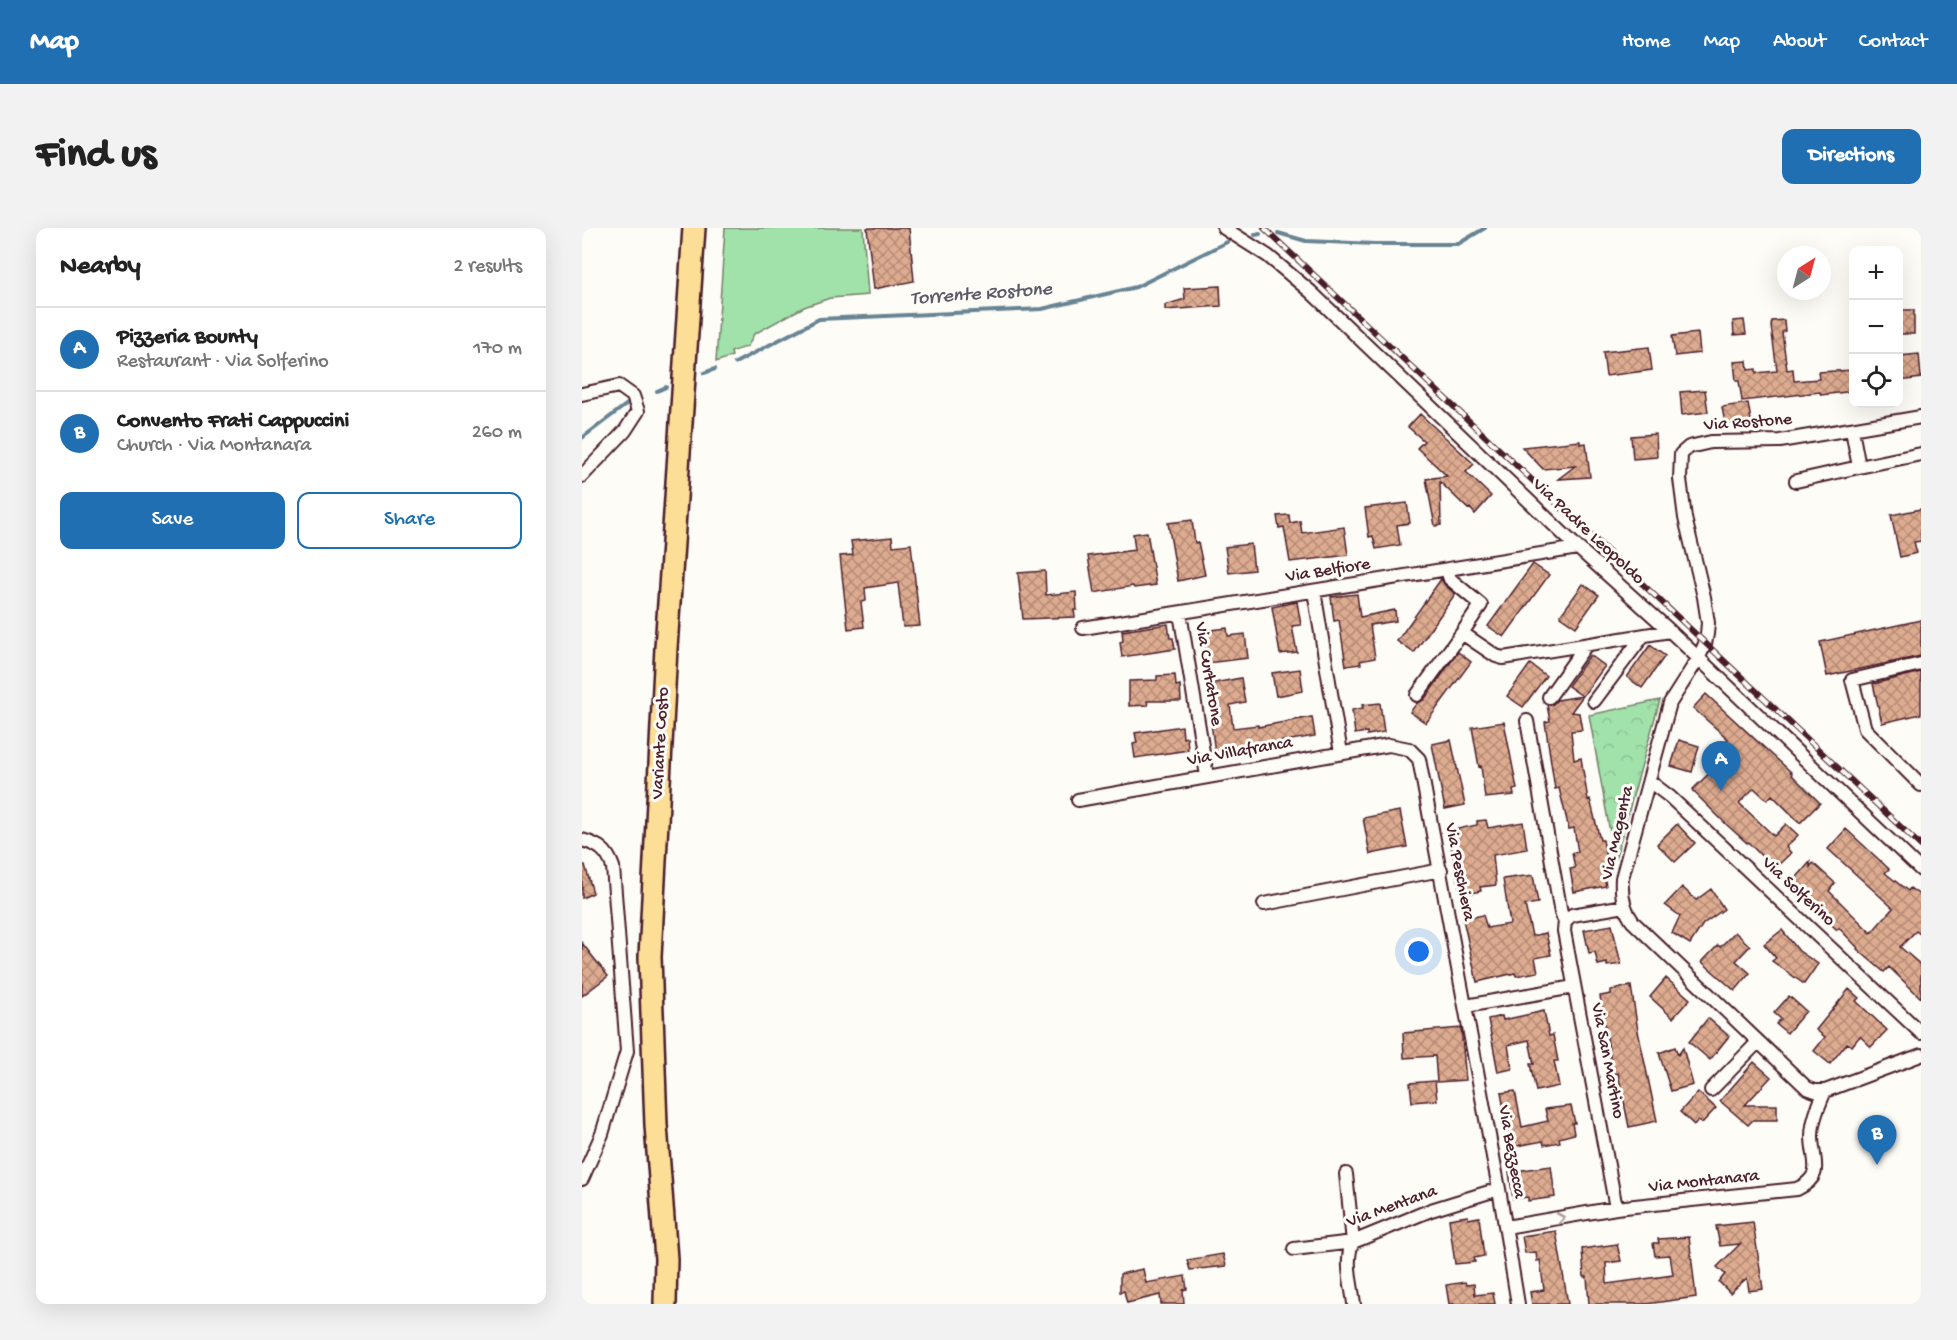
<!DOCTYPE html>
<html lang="en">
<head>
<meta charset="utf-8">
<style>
  body { margin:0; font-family:"Gochi Hand",sans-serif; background:#f2f2f2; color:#222 }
  .controls { position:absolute; right:18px; top:18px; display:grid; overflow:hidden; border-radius:12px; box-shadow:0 6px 24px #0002 }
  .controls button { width:54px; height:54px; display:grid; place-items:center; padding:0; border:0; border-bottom:2px solid #e0e0e0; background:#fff; color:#222; font:30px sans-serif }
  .compass { position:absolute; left:1195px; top:18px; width:54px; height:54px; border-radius:50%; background:#fff; box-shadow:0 6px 24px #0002; rotate:36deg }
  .you { position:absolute; left:837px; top:724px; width:21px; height:21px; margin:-15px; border:4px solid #fff; border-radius:50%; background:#1a73e8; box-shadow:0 0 0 9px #1a73e833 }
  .badge { display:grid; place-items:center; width:39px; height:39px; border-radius:50%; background:#1f6fb2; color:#fff; font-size:20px; font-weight:700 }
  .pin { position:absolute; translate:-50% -50px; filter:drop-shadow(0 2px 3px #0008) }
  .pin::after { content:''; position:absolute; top:32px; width:21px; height:18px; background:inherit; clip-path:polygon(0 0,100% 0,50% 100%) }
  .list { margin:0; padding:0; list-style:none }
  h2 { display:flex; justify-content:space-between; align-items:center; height:78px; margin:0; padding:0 24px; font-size:26px }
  h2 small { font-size:20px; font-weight:400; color:#767676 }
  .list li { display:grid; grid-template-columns:39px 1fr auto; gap:18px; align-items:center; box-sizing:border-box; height:84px; padding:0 24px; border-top:2px solid #e0e0e0 }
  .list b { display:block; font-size:22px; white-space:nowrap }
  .list p { margin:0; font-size:20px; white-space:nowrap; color:#767676 }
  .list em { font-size:20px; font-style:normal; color:#767676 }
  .actions { display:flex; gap:12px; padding:18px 24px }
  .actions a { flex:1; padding:14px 0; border:2px solid #1f6fb2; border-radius:12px; text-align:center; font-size:21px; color:#1f6fb2 }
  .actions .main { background:#1f6fb2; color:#fff }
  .icon { flex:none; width:33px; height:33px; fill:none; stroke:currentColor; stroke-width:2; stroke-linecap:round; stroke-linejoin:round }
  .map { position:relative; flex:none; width:1339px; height:1076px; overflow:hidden; border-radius:12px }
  header { display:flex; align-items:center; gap:36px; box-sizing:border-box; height:84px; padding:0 30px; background:#1f6fb2; color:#fff }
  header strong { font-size:28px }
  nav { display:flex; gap:33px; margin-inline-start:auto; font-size:21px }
  .intro { display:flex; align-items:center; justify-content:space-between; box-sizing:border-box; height:144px; padding:0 36px }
  h1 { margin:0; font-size:42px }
  .button { padding:15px 27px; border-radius:12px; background:#1f6fb2; color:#fff; font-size:21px; font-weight:700 }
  main { display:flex; gap:36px; padding:0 36px }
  aside { flex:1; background:#fff; border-radius:12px; box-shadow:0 6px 24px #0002 }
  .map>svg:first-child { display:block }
  .grass { fill:#a1e1aa; stroke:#76806a; stroke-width:1.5 }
  .park { fill:url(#park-crowns); stroke:#76806a; stroke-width:1.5 }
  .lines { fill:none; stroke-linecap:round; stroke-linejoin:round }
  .stream { stroke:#678493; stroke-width:4 }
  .building { fill:url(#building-cross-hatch); stroke:#4a1f2b; stroke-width:1.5 }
  .street-casing { stroke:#4a1f2b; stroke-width:16 }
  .highway-casing { stroke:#4a1f2b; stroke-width:26 }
  .street { stroke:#fdfcf7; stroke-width:12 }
  .highway { stroke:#fcde96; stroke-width:21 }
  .rail-casing { stroke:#4a1f2b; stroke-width:6 }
  .rail { stroke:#fdfcf7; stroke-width:4; stroke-dasharray:11; stroke-linecap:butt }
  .oneway { stroke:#ac999b }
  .labels { text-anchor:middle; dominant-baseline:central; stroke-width:6; stroke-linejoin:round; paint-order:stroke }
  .street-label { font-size:18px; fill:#4a1f2b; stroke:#fdfcf7 }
  .water-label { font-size:20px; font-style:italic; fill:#5b5a68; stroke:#fdfcf7 }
</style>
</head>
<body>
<header>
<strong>Map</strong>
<nav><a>Home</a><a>Map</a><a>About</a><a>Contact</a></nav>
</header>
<div class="intro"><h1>Find us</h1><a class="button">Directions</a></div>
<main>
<aside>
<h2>Nearby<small>2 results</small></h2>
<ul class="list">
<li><span class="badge">A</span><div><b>Pizzeria Bounty</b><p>Restaurant · Via Solferino</p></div><em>170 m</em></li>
<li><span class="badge">B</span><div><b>Convento Frati Cappuccini</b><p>Church · Via Montanara</p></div><em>260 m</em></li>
</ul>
<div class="actions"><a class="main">Save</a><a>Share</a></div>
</aside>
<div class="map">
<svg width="1339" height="1076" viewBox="0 0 1339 1076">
  <defs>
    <pattern id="park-crowns" width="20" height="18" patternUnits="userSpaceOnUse" patternTransform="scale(1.5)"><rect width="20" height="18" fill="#a1e1aa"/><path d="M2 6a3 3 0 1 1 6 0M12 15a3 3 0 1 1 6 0" fill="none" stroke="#8cc192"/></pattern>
    <pattern id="building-cross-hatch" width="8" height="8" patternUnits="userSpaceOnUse" patternTransform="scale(1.5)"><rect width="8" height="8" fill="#ddab90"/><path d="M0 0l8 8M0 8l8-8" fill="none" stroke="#b58b76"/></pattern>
  </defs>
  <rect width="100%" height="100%" fill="#fdfcf7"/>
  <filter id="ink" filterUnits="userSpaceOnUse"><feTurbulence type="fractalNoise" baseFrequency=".0167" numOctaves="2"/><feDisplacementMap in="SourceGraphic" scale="12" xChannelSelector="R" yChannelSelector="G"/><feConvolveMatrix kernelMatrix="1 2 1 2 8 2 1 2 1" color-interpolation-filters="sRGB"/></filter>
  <g filter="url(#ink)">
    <path class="grass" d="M 143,0 L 281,0 L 286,67 L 248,70 L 222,79 L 172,106 L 166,118 L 149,124 L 150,128 L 134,134 Z"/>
    <path class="park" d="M 1078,472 L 1033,632 L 1007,487 Z"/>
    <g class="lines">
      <path class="stream" d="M 696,5 L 724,13 L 793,16 L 876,16 L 903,0
        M 673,7 L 678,6
        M 153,135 L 237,91 L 460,81 L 554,59 L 645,14
        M 122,145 L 133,141
        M 75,163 L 84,159
        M 0,210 L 45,176"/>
    </g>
    <path class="building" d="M 285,0 L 327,0 L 332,53 L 292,61 Z
      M 638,58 L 639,78 L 583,82 L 583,77 L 603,71 L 602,60 Z
      M 1317,82 L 1332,82 L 1332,106 L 1317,106 Z
      M 1162,92 L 1164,106 L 1152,107 L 1151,93 Z
      M 1202,92 L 1203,103 L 1200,104 L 1205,142 L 1211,141 L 1212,153 L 1237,151 L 1236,144 L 1272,142 L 1272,163 L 1239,167 L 1238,164 L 1160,173 L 1157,153 L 1154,153 L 1152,134 L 1165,133 L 1166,142 L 1174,141 L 1174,145 L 1195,143 L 1189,98 L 1190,93 Z
      M 1116,105 L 1118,125 L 1093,128 L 1090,108 Z
      M 1067,119 L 1070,142 L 1024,148 L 1021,124 Z
      M 1337,126 L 1339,150 L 1317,153 L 1317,128 Z
      M 1123,162 L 1126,184 L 1100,187 L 1098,164 Z
      M 1166,175 L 1170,198 L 1144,201 L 1140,179 Z
      M 838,186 L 892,236 L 884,244 L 909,268 L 893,286 L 888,280 L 886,281 L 858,254 L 859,297 L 853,298 L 844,251 L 865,248 L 835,220 L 842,213 L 826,199 Z
      M 1074,206 L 1075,229 L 1051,231 L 1049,208 Z
      M 998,213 L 998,216 L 1004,215 L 1008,249 L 976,251 L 993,238 L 961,241 L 940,219 Z
      M 825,275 L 828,295 L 815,297 L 818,317 L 794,321 L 791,308 L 787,309 L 783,280 Z
      M 1339,281 L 1339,313 L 1332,314 L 1335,325 L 1318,329 L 1309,287 Z
      M 707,287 L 708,295 L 718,293 L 720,305 L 762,299 L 766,327 L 708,334 L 702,299 L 697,300 L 695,288 Z
      M 610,292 L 613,315 L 616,314 L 623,347 L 596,353 L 586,295 Z
      M 565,304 L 574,357 L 552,360 L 551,358 L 512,365 L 506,328 L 553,322 L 551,306 Z
      M 310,309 L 311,318 L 329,316 L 338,398 L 321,399 L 316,355 L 283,360 L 284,373 L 279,374 L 282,399 L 266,401 L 258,328 L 271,327 L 269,313 Z
      M 669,316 L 672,342 L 647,345 L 643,319 Z
      M 951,336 L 967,347 L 922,409 L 906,398 Z
      M 463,343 L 464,367 L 494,364 L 495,382 L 492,382 L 493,389 L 441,391 L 436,345 Z
      M 859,351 L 863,357 L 873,366 L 832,425 L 815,413 Z
      M 1001,356 L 1017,367 L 994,399 L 978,388 Z
      M 775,366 L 778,389 L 813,382 L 814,393 L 788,397 L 793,430 L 778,433 L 779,436 L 764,438 L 757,392 L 752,393 L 749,369 Z
      M 715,374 L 719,397 L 710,398 L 715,424 L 698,426 L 690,379 Z
      M 1339,392 L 1339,428 L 1245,448 L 1238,414 Z
      M 586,396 L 588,410 L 591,410 L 593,421 L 540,429 L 538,414 L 541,413 L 540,403 Z
      M 645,400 L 646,408 L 663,406 L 666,430 L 625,435 L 621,403 Z
      M 1068,417 L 1083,428 L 1060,460 L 1045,449 Z
      M 876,424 L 889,434 L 844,495 L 828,484 L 835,475 L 842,472 Z
      M 1008,427 L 1023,438 L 989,484 L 997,485 L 1000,502 L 989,503 L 992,532 L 999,530 L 1006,572 L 1008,571 L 1018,612 L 1021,612 L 1027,647 L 1022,648 L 1024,658 L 992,664 L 988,641 L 993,640 L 990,625 L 996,624 L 992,600 L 987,601 L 977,560 L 973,561 L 963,494 L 968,493 L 965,477 L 971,476 L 975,472 L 1000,468 L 986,458 Z
      M 948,436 L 964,448 L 941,479 L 925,468 Z
      M 718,441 L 721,463 L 694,468 L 690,445 Z
      M 1339,444 L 1339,486 L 1300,495 L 1291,456 Z
      M 593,447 L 594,458 L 598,457 L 599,473 L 565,473 L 566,477 L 547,478 L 547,453 L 575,452 L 575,448 Z
      M 659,450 L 663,474 L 648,477 L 651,500 L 676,497 L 676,499 L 730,489 L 733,508 L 633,525 L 629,495 L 638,494 L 632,455 Z
      M 1124,466 L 1210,545 L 1209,546 L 1238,575 L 1218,595 L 1190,567 L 1185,572 L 1172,560 L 1157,575 L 1192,608 L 1204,596 L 1216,607 L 1204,619 L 1209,625 L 1192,641 L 1166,614 L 1165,615 L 1145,597 L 1110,562 L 1144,529 L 1136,522 L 1146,511 L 1111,480 Z
      M 798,475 L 802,504 L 785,507 L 785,504 L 773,506 L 770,482 L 781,480 L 780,477 Z
      M 922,494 L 935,561 L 931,562 L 932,567 L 903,570 L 899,538 L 897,539 L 890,499 Z
      M 600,498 L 601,510 L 605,509 L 606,522 L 553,530 L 551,516 L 555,515 L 553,505 Z
      M 869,512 L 883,577 L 863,581 L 850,516 Z
      M 1097,512 L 1117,518 L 1110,544 L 1089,538 Z
      M 818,583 L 825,619 L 788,626 L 781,590 Z
      M 904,592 L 906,600 L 941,594 L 945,621 L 911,627 L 914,657 L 898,659 L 899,663 L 879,667 L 866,603 L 895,597 L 895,593 Z
      M 1095,596 L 1113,615 L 1093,634 L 1075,616 Z
      M 1264,601 L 1307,641 L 1303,645 L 1326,663 L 1328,660 L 1339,668 L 1339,707 L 1334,703 L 1318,719 L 1339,737 L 1339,770 L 1307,739 L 1302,744 L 1275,721 L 1276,720 L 1257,700 L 1255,702 L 1209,656 L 1228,634 L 1228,639 L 1231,635 L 1253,655 L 1247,663 L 1289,705 L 1311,680 L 1246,621 Z
      M 0,637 L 3,637 L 11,665 L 0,670 Z
      M 951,647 L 956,675 L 943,677 L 950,708 L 964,705 L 969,727 L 953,730 L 956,744 L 934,748 L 933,745 L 895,754 L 881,691 L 901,687 L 905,700 L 928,696 L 921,651 Z
      M 1100,659 L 1114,672 L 1129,661 L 1142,681 L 1121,696 L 1108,716 L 1090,705 L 1098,688 L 1083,677 Z
      M 1030,697 L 1039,736 L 1025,738 L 1025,735 L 1016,737 L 1013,724 L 1007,725 L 1002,702 Z
      M 1200,702 L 1217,723 L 1236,736 L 1222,756 L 1190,733 L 1194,730 L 1182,716 Z
      M 1153,704 L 1168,718 L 1154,733 L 1168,745 L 1153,763 L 1120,734 L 1136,717 L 1138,719 Z
      M 0,715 L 26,748 L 0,768 Z
      M 1084,750 L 1108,771 L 1091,790 L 1068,769 Z
      M 1049,758 L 1056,803 L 1075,893 L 1047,899 L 1036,845 L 1031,846 L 1018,768 L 1029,766 L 1029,762 Z
      M 1267,761 L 1277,770 L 1274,773 L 1305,802 L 1289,819 L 1278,808 L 1270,818 L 1265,815 L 1248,836 L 1232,823 L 1243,809 L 1234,802 Z
      M 1207,768 L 1224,783 L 1205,805 L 1194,796 L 1199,791 L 1192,785 Z
      M 962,783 L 967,808 L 971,807 L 976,833 L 972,833 L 977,858 L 954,863 L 948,836 L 952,836 L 947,812 L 926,817 L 930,841 L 916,844 L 906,791 L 920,788 L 921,792 Z
      M 1126,790 L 1147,808 L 1128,832 L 1107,814 Z
      M 879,800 L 884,852 L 855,854 L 853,828 L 822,830 L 821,805 Z
      M 1093,819 L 1096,827 L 1101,820 L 1111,857 L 1089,863 L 1077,825 Z
      M 1172,834 L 1189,849 L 1163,877 L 1195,877 L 1195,892 L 1171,892 L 1166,897 L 1138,873 Z
      M 853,853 L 855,872 L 830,874 L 828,855 Z
      M 933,863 L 940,899 L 966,893 L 963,881 L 989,878 L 993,895 L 990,895 L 992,906 L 977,910 L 978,914 L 962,917 L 961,913 L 929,919 L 919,865 Z
      M 1116,864 L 1134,880 L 1120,895 L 1116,892 L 1112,897 L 1098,884 Z
      M 969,938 L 973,969 L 946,973 L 946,969 L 931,971 L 927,944 Z
      M 886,988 L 886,991 L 897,989 L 902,1028 L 892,1030 L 893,1034 L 873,1036 L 867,991 Z
      M 1171,994 L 1181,1061 L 1167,1063 L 1165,1050 L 1148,1065 L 1137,1054 L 1143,1046 L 1135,1039 L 1158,1016 L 1138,1018 L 1134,998 Z
      M 974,1003 L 986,1076 L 950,1076 L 948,1064 L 962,1062 L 958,1032 L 955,1033 L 954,1024 L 943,1025 L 940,1008 Z
      M 1107,1009 L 1114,1069 L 1064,1076 L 1007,1076 L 1005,1049 L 1002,1049 L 1000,1021 L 1035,1016 L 1039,1033 L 1024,1035 L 1025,1056 L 1091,1047 L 1088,1027 L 1073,1028 L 1071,1015 L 1077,1015 L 1076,1011 Z
      M 641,1026 L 644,1038 L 608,1042 L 605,1032 Z
      M 561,1041 L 564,1055 L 603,1048 L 605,1061 L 601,1062 L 602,1076 L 579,1076 L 578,1067 L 545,1075 L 542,1063 L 538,1064 L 538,1046 Z
      M 883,1054 L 884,1057 L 892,1056 L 893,1067 L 911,1065 L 913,1076 L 867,1076 L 864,1057 Z"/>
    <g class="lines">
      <defs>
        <path id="street" d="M 642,0 L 686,28 L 729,64 L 996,320 L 1088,403 L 1339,642
          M 0,166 L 37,158 L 51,168 L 56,183 L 43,203 L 0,248
          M 1339,189 L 1198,213 L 1129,214 L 1107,219 L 1099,226 L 1098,251 L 1103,290 L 1122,369 L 1126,395 L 1125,406 L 1123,416 L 1116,431 L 1088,475 L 1040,650 C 1039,666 1041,681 1051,694 L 1225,860 L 1233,863 L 1243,863 L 1339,827
          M 1270,202 L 1277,239 L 1339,226
          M 1214,253 L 1277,239
          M 865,342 L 868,351 L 899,377 L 880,405 L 914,428 L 921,430 L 1088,403
          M 732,363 L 759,525
          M 598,385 L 625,548
          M 501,400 L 996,320
          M 1339,436 L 1270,452 L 1283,501 L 1339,557
          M 835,467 L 880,405
          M 967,469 L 1004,417
          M 1012,473 L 1061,408
          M 945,493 L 979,685 L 983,693 L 982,703 L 1034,980
          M 1067,553 L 1088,569 L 1339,805
          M 496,572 L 807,517 L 827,521 L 837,531 L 917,961 L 936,1076
          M 0,612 C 17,617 25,622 31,639 L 45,823 L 20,906 L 0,951
          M 682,676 L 859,642
          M 983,693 L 990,687 L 1043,678
          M 884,778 L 992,759
          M 1129,862 L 1176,814
          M 764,946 L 771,1014 C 762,1032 770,1057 772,1076
          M 924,999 L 1034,980 L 1215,961 C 1244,947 1230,933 1230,908 C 1230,893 1237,877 1243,863
          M 712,1021 L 771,1014 L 849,982 L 917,961"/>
        <path id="highway" d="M 83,1076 L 84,1031 L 74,897 L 68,729 L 84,420 L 112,0"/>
      </defs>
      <use href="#street" class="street-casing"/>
      <use href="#highway" class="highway-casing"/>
      <use href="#street" class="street"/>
      <use href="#highway" class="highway"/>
      <defs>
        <path id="rail" d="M 682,0 L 1339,618"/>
      </defs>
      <use href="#rail" class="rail-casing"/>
      <use href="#rail" class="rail"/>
    </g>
    <defs><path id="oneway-chevron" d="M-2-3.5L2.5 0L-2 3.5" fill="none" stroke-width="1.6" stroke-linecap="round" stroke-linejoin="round" transform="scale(1.5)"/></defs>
    <use class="oneway" href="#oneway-chevron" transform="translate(979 990) rotate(-10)"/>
  </g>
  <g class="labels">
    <g class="street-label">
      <text transform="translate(1166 195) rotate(-4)">Via Rostone</text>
      <text transform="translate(1006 304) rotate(43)">Via Padre Leopoldo</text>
      <text transform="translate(746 343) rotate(-9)">Via Belfiore</text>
      <text transform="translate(626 446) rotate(81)">Via Curtatone</text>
      <text transform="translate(79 515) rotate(-87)">Variante Costo</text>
      <text transform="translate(658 524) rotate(-10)">Via Villafranca</text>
      <text transform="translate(1036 605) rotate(-77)">Via Magenta</text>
      <text transform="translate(877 644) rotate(79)">Via Peschiera</text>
      <text transform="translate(1216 664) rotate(43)">Via Solferino</text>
      <text transform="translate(1025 833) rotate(79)">Via San Martino</text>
      <text transform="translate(929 924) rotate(80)">Via Bezzecca</text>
      <text transform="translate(1122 954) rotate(-6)">Via Montanara</text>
      <text transform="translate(810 979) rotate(-20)">Via Mentana</text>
    </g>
    <g class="water-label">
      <text transform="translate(399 67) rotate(-4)">Torrente Rostone</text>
    </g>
  </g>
</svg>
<div class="controls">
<button>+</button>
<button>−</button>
<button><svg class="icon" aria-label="locate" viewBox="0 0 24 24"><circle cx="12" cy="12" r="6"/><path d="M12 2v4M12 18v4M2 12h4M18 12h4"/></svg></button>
</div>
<svg class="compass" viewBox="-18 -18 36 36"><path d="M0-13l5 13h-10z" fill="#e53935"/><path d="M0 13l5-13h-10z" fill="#767676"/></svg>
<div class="you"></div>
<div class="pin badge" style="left:1139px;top:563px">A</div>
<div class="pin badge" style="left:1295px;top:937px">B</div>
</div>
</main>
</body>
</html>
